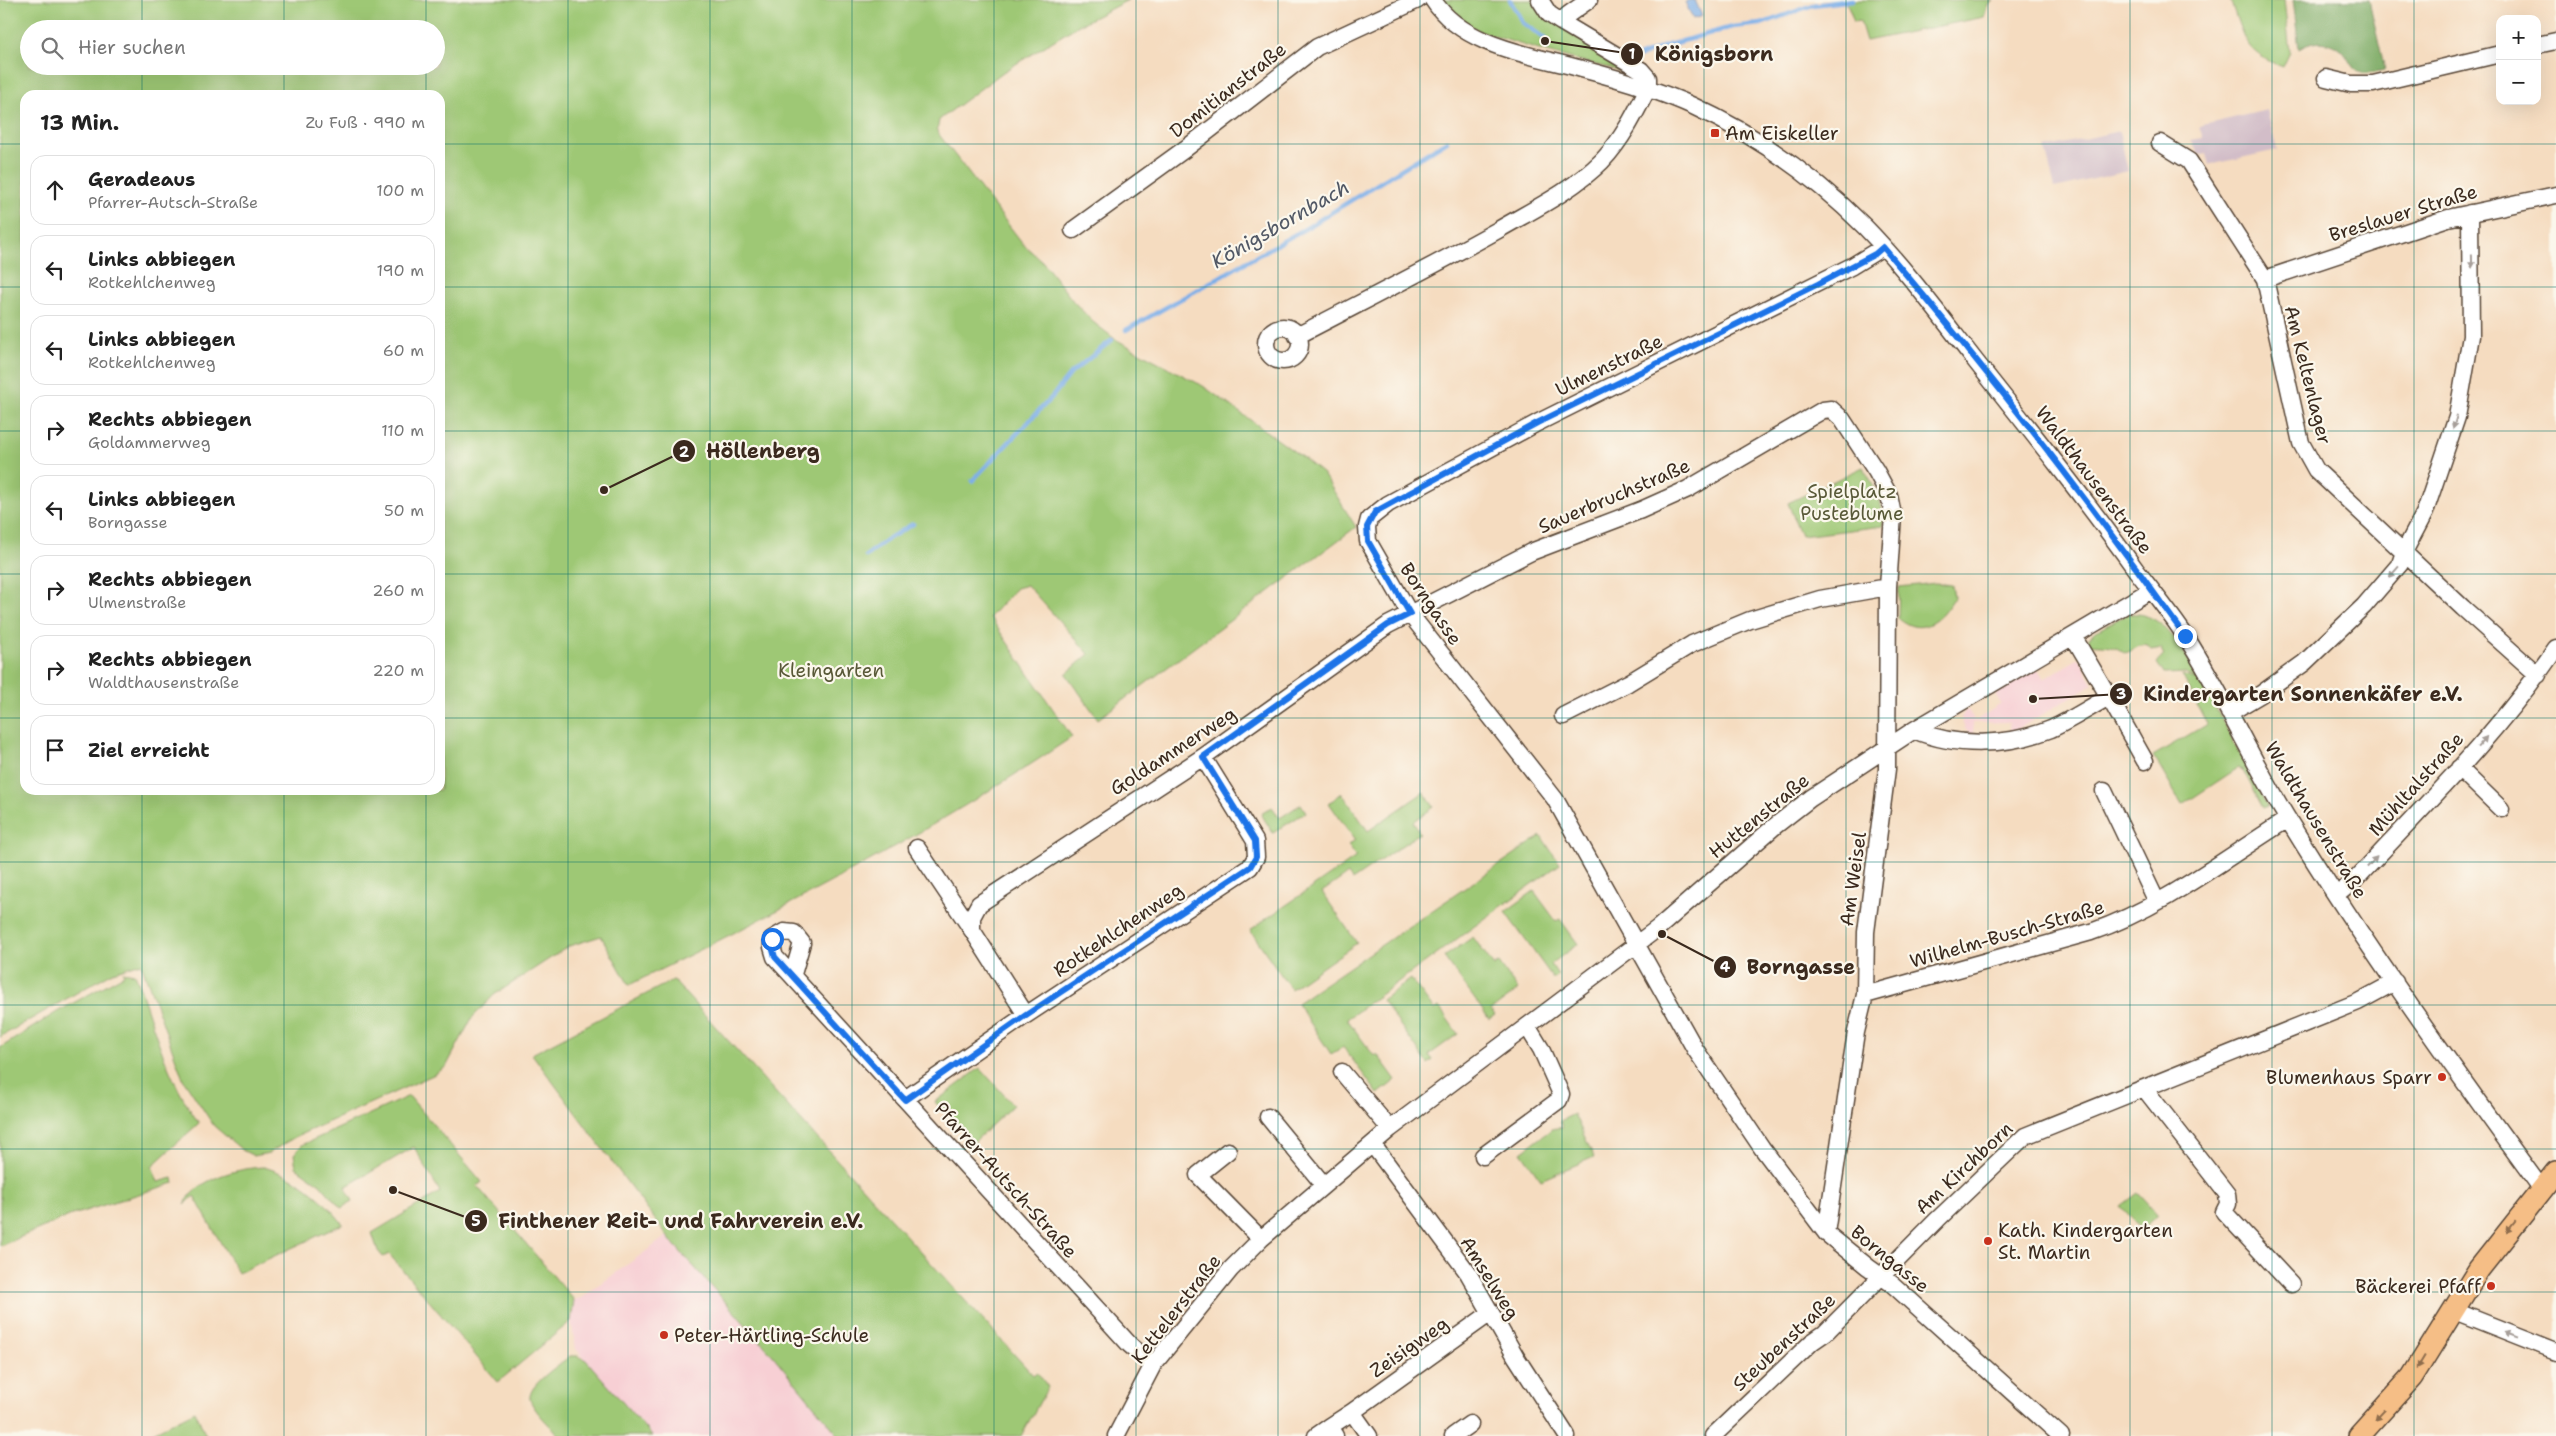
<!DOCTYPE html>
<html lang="de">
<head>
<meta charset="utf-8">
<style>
  body { margin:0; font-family:"Shantell Sans",sans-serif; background:#f6f6f6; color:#222 }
  .controls { position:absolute; right:15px; top:15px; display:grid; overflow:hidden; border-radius:10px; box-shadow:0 5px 20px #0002 }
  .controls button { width:45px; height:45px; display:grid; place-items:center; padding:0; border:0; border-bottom:1px solid #e0e0e0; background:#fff; color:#222; font:25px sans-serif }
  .stop { position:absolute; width:15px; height:15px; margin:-11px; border:4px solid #1a73e8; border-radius:50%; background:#fff }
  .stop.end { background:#1a73e8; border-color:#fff; box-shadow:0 1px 5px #0008 }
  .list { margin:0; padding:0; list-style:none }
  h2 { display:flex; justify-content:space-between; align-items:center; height:65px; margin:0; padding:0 20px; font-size:21px }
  h2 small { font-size:16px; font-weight:400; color:#767676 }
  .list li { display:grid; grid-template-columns:32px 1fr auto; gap:15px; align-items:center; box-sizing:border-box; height:70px; margin:0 10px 10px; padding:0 10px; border:1px solid #e0e0e0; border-radius:15px }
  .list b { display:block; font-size:19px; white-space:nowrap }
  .list p { margin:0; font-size:16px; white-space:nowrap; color:#767676 }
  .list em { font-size:16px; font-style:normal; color:#767676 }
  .icon { flex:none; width:28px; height:28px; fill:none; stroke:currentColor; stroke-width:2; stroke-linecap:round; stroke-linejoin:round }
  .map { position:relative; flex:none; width:2556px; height:1436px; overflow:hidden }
  .search { position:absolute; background:#fff; box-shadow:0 5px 20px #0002; left:20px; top:20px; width:425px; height:55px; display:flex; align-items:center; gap:12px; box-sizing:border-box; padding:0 18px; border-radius:28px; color:#767676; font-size:19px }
  .panel { position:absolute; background:#fff; box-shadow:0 5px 20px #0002; left:20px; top:90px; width:425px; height:705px; border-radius:15px }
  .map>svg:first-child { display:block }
  .built { fill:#f7cfd4 }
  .industrial { fill:#d2bdc8 }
  .green { fill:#9ec874; stroke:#6c7949; fill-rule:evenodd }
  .forest { fill:#7eac66; stroke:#5c6b42 }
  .water { fill:#7baee8; stroke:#5b6c83 }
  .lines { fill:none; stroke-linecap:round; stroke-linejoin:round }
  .stream { stroke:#7baee8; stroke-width:4.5 }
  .minor-casing { stroke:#574536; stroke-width:19 }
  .major-casing { stroke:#574536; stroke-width:24 }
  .minor { stroke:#fff; stroke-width:16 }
  .major { stroke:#f5be86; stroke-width:21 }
  .oneway { fill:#a79f9a }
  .oneway2 { fill:#8f6d4d }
  .route { stroke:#1a73e8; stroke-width:6 }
  .grid { fill:none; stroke:#0f766e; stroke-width:1; stroke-opacity:0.55 }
  .poi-dot { fill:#c8321e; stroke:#fbf7ec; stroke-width:2 }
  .labels { text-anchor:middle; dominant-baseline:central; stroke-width:4.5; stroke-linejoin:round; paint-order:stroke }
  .street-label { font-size:19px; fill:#3b2a1e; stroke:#fbf7ec }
  .poi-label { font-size:19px; fill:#3b2a1e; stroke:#fbf7ec; text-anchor:start }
  .park-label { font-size:19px; fill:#595938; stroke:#fbf7ec }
  .water-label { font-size:20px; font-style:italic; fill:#515865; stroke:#fbf7ec }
  .leader { fill:none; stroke:#3b2a1e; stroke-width:2 }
  .callout-dot { fill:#3b2a1e; stroke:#fbf7ec; stroke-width:2 }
  .mark-label { font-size:15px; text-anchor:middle; font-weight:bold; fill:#fff }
  .callout-label { font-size:20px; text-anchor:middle; font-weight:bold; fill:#3b2a1e; stroke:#fbf7ec; stroke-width:4.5; stroke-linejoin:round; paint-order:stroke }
</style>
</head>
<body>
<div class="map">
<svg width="2556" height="1436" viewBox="0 0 2556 1436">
  <rect width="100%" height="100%" fill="#fbf7ec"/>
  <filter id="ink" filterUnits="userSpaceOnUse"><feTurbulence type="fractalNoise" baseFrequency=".02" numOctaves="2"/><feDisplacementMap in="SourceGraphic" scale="10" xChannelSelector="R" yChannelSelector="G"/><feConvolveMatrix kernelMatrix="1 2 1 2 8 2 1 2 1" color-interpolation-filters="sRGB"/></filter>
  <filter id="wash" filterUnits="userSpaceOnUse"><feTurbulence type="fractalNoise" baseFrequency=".0096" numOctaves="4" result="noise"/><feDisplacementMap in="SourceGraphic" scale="20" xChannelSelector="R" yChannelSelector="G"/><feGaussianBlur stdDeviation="1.12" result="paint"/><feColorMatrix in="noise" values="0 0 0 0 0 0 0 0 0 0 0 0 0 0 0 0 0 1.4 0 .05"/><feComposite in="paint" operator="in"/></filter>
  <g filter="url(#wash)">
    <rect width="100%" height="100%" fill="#f5dcc0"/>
    <path class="built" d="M 2079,658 L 2093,684 L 2010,734 L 2009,722 L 1973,723 L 1974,736 L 1965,729 L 1961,718 L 1965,711 L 1968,710 L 1975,721 L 2001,704 L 1995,694 L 2037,668 L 2044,679 Z
      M 667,1236 L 770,1352 L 839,1436 L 652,1436 L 576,1349 L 571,1321 L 574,1300 L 581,1298 Z"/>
    <path class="industrial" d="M 2267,110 L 2277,150 L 2209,165 L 2206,153 L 2199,155 L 2191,140 L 2203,138 L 2199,126 Z
      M 2119,131 L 2128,171 L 2055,188 L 2045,148 Z"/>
    <path class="green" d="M 0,0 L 1128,0 L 1079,25 L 1003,72 L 939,120 L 937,132 L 1024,245 L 1043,262 L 1073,301 L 1093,322 L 1115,339 L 1203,386 L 1306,460 L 1323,474 L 1356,527 L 1098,719 L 1066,674 L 1089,654 L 1027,585 L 1016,588 L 990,617 L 1072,737 C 932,832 781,911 629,985 L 601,936 L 569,946 L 494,995 L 472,1018 L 446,1067 L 433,1075 L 295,1137 L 269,1153 L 254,1156 L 242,1150 L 214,1126 L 183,1079 L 141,963 L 113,972 L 0,1037 ZM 29,29 L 436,29 L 436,66 L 29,66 ZM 25,95 L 440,95 L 440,790 L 25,790 Z
      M 1441,0 L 1533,0 L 1635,75 L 1539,50 L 1481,32 L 1465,22 Z
      M 1846,0 L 1993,0 L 1988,4 L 1984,17 L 1866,41 L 1860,21 L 1854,22 Z
      M 2230,0 L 2284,0 L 2290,52 L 2283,67 C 2242,52 2244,36 2230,0 Z
      M 1863,467 C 1875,488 1884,501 1883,526 L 1801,536 L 1788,503 Z
      M 1936,583 L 1952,585 L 1954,598 C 1941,620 1922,638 1898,618 L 1899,587 Z
      M 2127,614 C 2158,611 2173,635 2188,660 C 2192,666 2197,673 2198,680 L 2186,673 L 2164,674 L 2157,663 L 2164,655 L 2160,648 L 2151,650 L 2148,646 C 2137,643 2134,652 2124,653 C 2113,643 2102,646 2088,644 L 2087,641 L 2093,633 Z
      M 2182,675 L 2201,681 L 2268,806 L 2263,808 L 2243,770 L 2238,768 L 2182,805 L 2153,756 L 2207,724 Z
      M 1424,792 L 1434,807 L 1413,822 L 1420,833 L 1352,880 L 1348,874 L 1322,892 L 1357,943 L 1291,989 L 1250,930 L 1356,857 L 1348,845 L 1355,840 L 1329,803 L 1342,793 L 1368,831 Z
      M 1301,804 L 1306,812 L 1273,833 L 1261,814 L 1272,807 L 1280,818 Z
      M 1541,836 L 1560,864 L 1347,1019 L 1374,1056 L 1377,1054 L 1396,1080 L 1378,1094 L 1343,1047 L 1331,1054 L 1297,1003 Z
      M 1534,891 L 1556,921 L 1560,919 L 1578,944 L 1551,964 L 1558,975 L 1553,978 L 1505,912 Z
      M 1473,937 L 1494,966 L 1499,963 L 1518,990 L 1491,1010 L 1495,1015 L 1489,1019 L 1444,957 Z
      M 123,972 L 135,974 L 137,979 C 154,1028 168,1081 199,1123 L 152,1166 L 158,1182 L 173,1178 L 174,1183 L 69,1216 L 0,1246 L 0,1048 L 57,1012 L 124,975 Z
      M 1411,979 L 1434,1010 L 1439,1007 L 1458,1034 L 1429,1055 L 1433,1060 L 1428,1064 L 1382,1000 Z
      M 673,980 L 1033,1375 L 1037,1372 L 1048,1387 L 1021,1436 L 839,1436 L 770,1352 L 670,1240 L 532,1054 Z
      M 980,1068 L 1013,1105 L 973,1143 L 935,1102 Z
      M 409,1096 L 482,1182 L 477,1186 L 574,1300 L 571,1321 L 498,1382 L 389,1254 L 383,1257 L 378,1251 L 372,1233 L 440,1192 L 414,1147 L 345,1187 L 353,1201 L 341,1208 L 320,1184 L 296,1167 L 294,1154 L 302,1145 Z
      M 1574,1114 L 1594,1157 L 1541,1180 L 1521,1152 L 1552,1129 L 1563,1127 L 1560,1121 Z
      M 264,1167 C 298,1177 321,1196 343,1224 L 238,1273 L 194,1196 L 185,1204 C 196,1179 238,1168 264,1167 Z
      M 2138,1193 L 2158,1215 L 2141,1229 L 2121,1206 Z
      M 570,1356 L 578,1356 L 586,1360 L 652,1436 L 559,1436 C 551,1426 537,1414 531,1402 C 523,1388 559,1365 570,1356 Z
      M 195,1411 L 206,1436 L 145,1436 Z"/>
    <path class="forest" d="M 2293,0 L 2369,0 L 2385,70 C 2379,71 2369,74 2362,73 C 2352,71 2350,60 2344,53 C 2332,39 2313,40 2299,49 Z"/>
    <path class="water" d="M 1689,0 L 1695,0 L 1702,16 L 1693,19 L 1685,2 Z"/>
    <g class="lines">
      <path class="stream" d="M 1510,0 L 1523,23 L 1544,38
        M 1638,57 L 1665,46 L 1732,27 L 1761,24 L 1813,5 L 1853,0
        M 1126,330 L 1308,227 L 1447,141
        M 972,481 L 1052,397 L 1071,373 L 1112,340
        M 866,556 L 886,540 L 913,524"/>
    </g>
  </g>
  <g filter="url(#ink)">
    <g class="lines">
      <defs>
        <path id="minor" d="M 1433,0 C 1463,47 1532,55 1582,69 C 1620,79 1658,90 1693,106 C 1756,135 1816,178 1865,227 C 1906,269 1941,317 1977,363 C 2031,431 2085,499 2136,570 C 2153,592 2171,614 2186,637 C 2224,696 2252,761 2289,821 C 2366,947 2454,1069 2541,1188
          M 1540,0 L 1549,14 L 1561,22 L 1641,70 L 1648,78 L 1648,88
          M 1561,22 L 1569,14 L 1589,0
          M 2537,45 L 2556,41
          M 2326,78 L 2351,84 L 2373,84 L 2500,54
          M 2160,143 L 2189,161 L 2265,279 L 2301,443 L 2316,470 L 2463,608 L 2538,675
          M 1073,230 L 1185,149 L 1317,47 L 1418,0
          M 1883,247 L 1852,266 L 1537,423 L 1388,504 L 1369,519 L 1367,527 L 1368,541 L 1410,614 L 1555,799 L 1695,1049 L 1762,1148 L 1826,1233 L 1868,1267 L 1892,1284 L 2061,1436
          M 2265,279 L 2448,218 L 2556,195
          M1266 344a17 17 0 1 1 34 0a17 17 0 1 1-34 0Z
          M 1297,336 C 1364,301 1432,267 1498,230 C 1534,209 1572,191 1602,161 C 1622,140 1635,114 1648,88
          M 2109,697 L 2145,761
          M 2229,713 L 2261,694 L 2304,663 L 2364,606 L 2400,564 L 2404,552 L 2425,512 L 2457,417 L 2471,336 L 2470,213
          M 1563,716 L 1628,683 L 1692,644 L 1750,620 L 1820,599 L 1888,587
          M 1914,730 C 1957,748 2008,746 2051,729 C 2071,720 2090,707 2109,697 L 2073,636
          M 2459,768 L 2501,809
          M 2104,791 L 2157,902
          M 917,848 L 972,930
          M 2337,895 L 2356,879 C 2425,805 2499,732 2556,648
          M 793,974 L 802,943 L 794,933 L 784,932 L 772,939 L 772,947 L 775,957 L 1130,1345 L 1153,1365
          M 1865,995 L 2091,932 C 2162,908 2224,859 2288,819
          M 1026,1015 L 972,930 L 972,917 L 979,904 L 1203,757 L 1388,625 L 1531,552 L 1641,510 L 1688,489 L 1823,410 L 1831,409 L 1842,419 L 1876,471 L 1889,495 L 1893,515 L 1888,587 L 1887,769 L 1866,932 L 1865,995 L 1856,1032 L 1826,1233
          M 1342,1072 L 1390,1129
          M 2144,1088 L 2227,1194 L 2228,1204 L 2224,1212 L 2291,1284
          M 905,1099 L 1026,1015 L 1250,867 L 1256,857 L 1255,841 L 1203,757
          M 1268,1117 L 1323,1184
          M 1373,1145 L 1468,1273 L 1516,1357 L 1567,1436
          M 1228,1151 L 1198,1175 L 1261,1239
          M 1483,1156 L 1559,1100 L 1561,1094 L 1541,1049 L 1527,1026
          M 2452,1310 L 2556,1351
          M 1352,1412 L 1489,1314
          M 1116,1436 L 1153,1365 L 1231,1269 L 1261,1239 L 1390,1129 L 1658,928 L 1775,826 L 1811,798 L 1914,730 L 2151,590
          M 1316,1436 L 1329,1427
          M 1335,1436 L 1329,1427 L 1352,1412 L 1369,1436
          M 1453,1436 L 1470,1424
          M 1713,1436 L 1812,1342 L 1825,1333 L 1938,1219 L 2025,1136 L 2358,1002 L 2395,982"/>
        <path id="major" d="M 2359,1436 L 2412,1377 L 2479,1269 L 2556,1172"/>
      </defs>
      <use href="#minor" class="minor-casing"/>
      <use href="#major" class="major-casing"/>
      <use href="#minor" class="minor"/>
      <use href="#major" class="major"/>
    </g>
    <defs><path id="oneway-solid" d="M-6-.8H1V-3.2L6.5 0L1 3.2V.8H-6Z" transform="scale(1.25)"/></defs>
    <g class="oneway">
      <use href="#oneway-solid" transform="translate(2472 261) rotate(89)"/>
      <use href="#oneway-solid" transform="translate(2455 422) rotate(106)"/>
      <use href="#oneway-solid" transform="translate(2394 572) rotate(131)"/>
      <use href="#oneway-solid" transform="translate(2482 742) rotate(-49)"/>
      <use href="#oneway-solid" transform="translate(2372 862) rotate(-47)"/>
      <use href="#oneway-solid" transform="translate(2510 1334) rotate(-159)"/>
    </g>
    <g class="oneway2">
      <use href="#oneway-solid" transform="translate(2511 1227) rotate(128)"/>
      <use href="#oneway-solid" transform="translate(2421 1362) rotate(121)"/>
      <use href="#oneway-solid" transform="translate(2380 1415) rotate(133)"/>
    </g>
  </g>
  <g class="lines" filter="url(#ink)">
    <path class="route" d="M 772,939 L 772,947 L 775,957 L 905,1100 L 1026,1015 L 1250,867 L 1256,857 L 1255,841 L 1203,757 L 1388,625 L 1410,614 L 1368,541 L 1367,527 L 1375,512 L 1537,423 L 1818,284 L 1875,254 L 1883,247 C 1989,372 2090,502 2185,636"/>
  </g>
  <path class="grid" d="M 142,0 L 142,29M 284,0 L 284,29M 426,0 L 426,29M 568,0 L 568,1436M 710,0 L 710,1436M 852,0 L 852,1436M 994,0 L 994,1436M 1136,0 L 1136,1436M 1278,0 L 1278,1436M 1420,0 L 1420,1436M 1562,0 L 1562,1436M 1704,0 L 1704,1436M 1846,0 L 1846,1436M 1988,0 L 1988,1436M 2130,0 L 2130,1436M 2272,0 L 2272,1436M 2414,0 L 2414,1436M 142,66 L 142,95M 284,66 L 284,95M 426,66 L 426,95M 0,144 L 25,144M 440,144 L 2556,144M 0,287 L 25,287M 440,287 L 2556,287M 0,431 L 25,431M 440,431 L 2556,431M 0,574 L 25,574M 440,574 L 2556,574M 0,718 L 25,718M 440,718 L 2556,718M 142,790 L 142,1436M 284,790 L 284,1436M 426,790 L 426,1436M 0,862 L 2556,862M 0,1005 L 2556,1005M 0,1149 L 2556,1149M 0,1292 L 2556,1292"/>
  <g class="poi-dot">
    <rect x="1710" y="128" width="10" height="10" rx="2.5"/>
    <circle cx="2442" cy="1077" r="5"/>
    <circle cx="1988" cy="1241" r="5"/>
    <circle cx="2491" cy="1286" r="5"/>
    <circle cx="664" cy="1335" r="5"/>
  </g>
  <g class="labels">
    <g class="street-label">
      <text transform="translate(1228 90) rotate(-38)">Domitianstraße</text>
      <text transform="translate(2403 213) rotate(-17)">Breslauer Straße</text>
      <text transform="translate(1609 365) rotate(-26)">Ulmenstraße</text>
      <text transform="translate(2308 375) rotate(76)">Am Keltenlager</text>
      <text transform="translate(2094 480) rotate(53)">Waldthausenstraße</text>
      <text transform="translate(1614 496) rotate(-23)">Sauerbruchstraße</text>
      <text transform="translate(1431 604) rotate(56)">Borngasse</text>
      <text transform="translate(1173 751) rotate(-33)">Goldammerweg</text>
      <text transform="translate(2416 784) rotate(-48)">Mühltalstraße</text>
      <text transform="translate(1759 816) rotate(-39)">Huttenstraße</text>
      <text transform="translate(2316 820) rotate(59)">Waldthausenstraße</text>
      <text transform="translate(1853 879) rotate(-82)">Am Weisel</text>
      <text transform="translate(1118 930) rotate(-34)">Rotkehlchenweg</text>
      <text transform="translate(2007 934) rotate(-16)">Wilhelm-Busch-Straße</text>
      <text transform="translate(1964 1168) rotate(-43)">Am Kirchborn</text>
      <text transform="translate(1006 1180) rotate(48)">Pfarrer-Autsch-Straße</text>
      <text transform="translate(1890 1259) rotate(39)">Borngasse</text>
      <text transform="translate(1490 1278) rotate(58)">Amselweg</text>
      <text transform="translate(1176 1309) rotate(-52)">Kettelerstraße</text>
      <text transform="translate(1784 1342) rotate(-43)">Steubenstraße</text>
      <text transform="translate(1409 1347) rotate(-35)">Zeisigweg</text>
    </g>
    <g class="poi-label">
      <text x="1725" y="133">Am Eiskeller</text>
      <text x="2432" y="1077" text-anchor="end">Blumenhaus Sparr</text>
      <text x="1998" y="1230">Kath. Kindergarten<tspan x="1998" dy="22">St. Martin</tspan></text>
      <text x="2481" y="1286" text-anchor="end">Bäckerei Pfaff</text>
      <text x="674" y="1335">Peter-Härtling-Schule</text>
    </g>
    <g class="park-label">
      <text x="1852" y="491">Spielplatz<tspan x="1852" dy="22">Pusteblume</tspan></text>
      <text x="831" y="670">Kleingarten</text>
    </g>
    <g class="water-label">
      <text transform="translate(1280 224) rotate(-30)">Königsbornbach</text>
    </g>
  </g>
  <path class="leader" d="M1545 41L1632 54M604 490L684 451M2033 699L2121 694M1662 934L1725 967M393 1190L476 1221"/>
  <g class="callout-dot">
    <circle cx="1545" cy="41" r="5"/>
    <circle cx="604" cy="490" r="5"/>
    <circle cx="2033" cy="699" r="5"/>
    <circle cx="1662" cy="934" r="5"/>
    <circle cx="393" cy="1190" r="5"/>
    <circle cx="1632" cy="54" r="12"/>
    <circle cx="684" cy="451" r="12"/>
    <circle cx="2121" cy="694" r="12"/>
    <circle cx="1725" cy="967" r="12"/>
    <circle cx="476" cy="1221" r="12"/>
  </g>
  <g class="mark-label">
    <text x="1632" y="59">1</text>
    <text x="684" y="457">2</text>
    <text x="2121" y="699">3</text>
    <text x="1725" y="972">4</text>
    <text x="476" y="1226">5</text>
  </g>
  <g class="callout-label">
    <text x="1714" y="61">Königsborn</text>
    <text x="763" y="458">Höllenberg</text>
    <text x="2303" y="701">Kindergarten Sonnenkäfer e.V.</text>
    <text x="1801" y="974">Borngasse</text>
    <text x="681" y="1228">Finthener Reit- und Fahrverein e.V.</text>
  </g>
</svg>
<div class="controls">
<button>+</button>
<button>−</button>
</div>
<div class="stop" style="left:772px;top:939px"></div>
<div class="stop end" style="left:2185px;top:636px"></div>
<div class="search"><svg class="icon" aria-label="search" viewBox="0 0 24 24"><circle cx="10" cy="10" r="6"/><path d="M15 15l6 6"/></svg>Hier suchen</div>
<section class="panel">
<h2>13 Min.<small>Zu Fuß · 990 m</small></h2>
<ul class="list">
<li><svg class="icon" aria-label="ahead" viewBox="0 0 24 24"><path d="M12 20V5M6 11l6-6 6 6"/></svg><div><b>Geradeaus</b><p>Pfarrer-Autsch-Straße</p></div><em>100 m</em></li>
<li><svg class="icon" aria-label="left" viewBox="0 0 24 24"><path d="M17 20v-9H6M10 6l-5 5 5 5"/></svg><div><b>Links abbiegen</b><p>Rotkehlchenweg</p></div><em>190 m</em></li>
<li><svg class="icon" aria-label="left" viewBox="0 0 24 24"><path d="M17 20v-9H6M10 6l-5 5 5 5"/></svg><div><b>Links abbiegen</b><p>Rotkehlchenweg</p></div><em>60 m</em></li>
<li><svg class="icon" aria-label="right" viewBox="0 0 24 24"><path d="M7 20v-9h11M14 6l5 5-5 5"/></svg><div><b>Rechts abbiegen</b><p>Goldammerweg</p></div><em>110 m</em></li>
<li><svg class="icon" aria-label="left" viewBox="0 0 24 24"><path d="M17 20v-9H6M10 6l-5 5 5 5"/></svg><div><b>Links abbiegen</b><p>Borngasse</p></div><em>50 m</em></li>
<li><svg class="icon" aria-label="right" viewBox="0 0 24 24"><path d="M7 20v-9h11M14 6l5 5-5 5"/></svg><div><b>Rechts abbiegen</b><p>Ulmenstraße</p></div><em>260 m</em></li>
<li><svg class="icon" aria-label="right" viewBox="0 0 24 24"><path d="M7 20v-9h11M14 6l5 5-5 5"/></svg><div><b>Rechts abbiegen</b><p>Waldthausenstraße</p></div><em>220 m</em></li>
<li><svg class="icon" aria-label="arrive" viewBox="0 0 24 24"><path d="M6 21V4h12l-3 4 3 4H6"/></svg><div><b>Ziel erreicht</b></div></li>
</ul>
</section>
</div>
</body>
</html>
